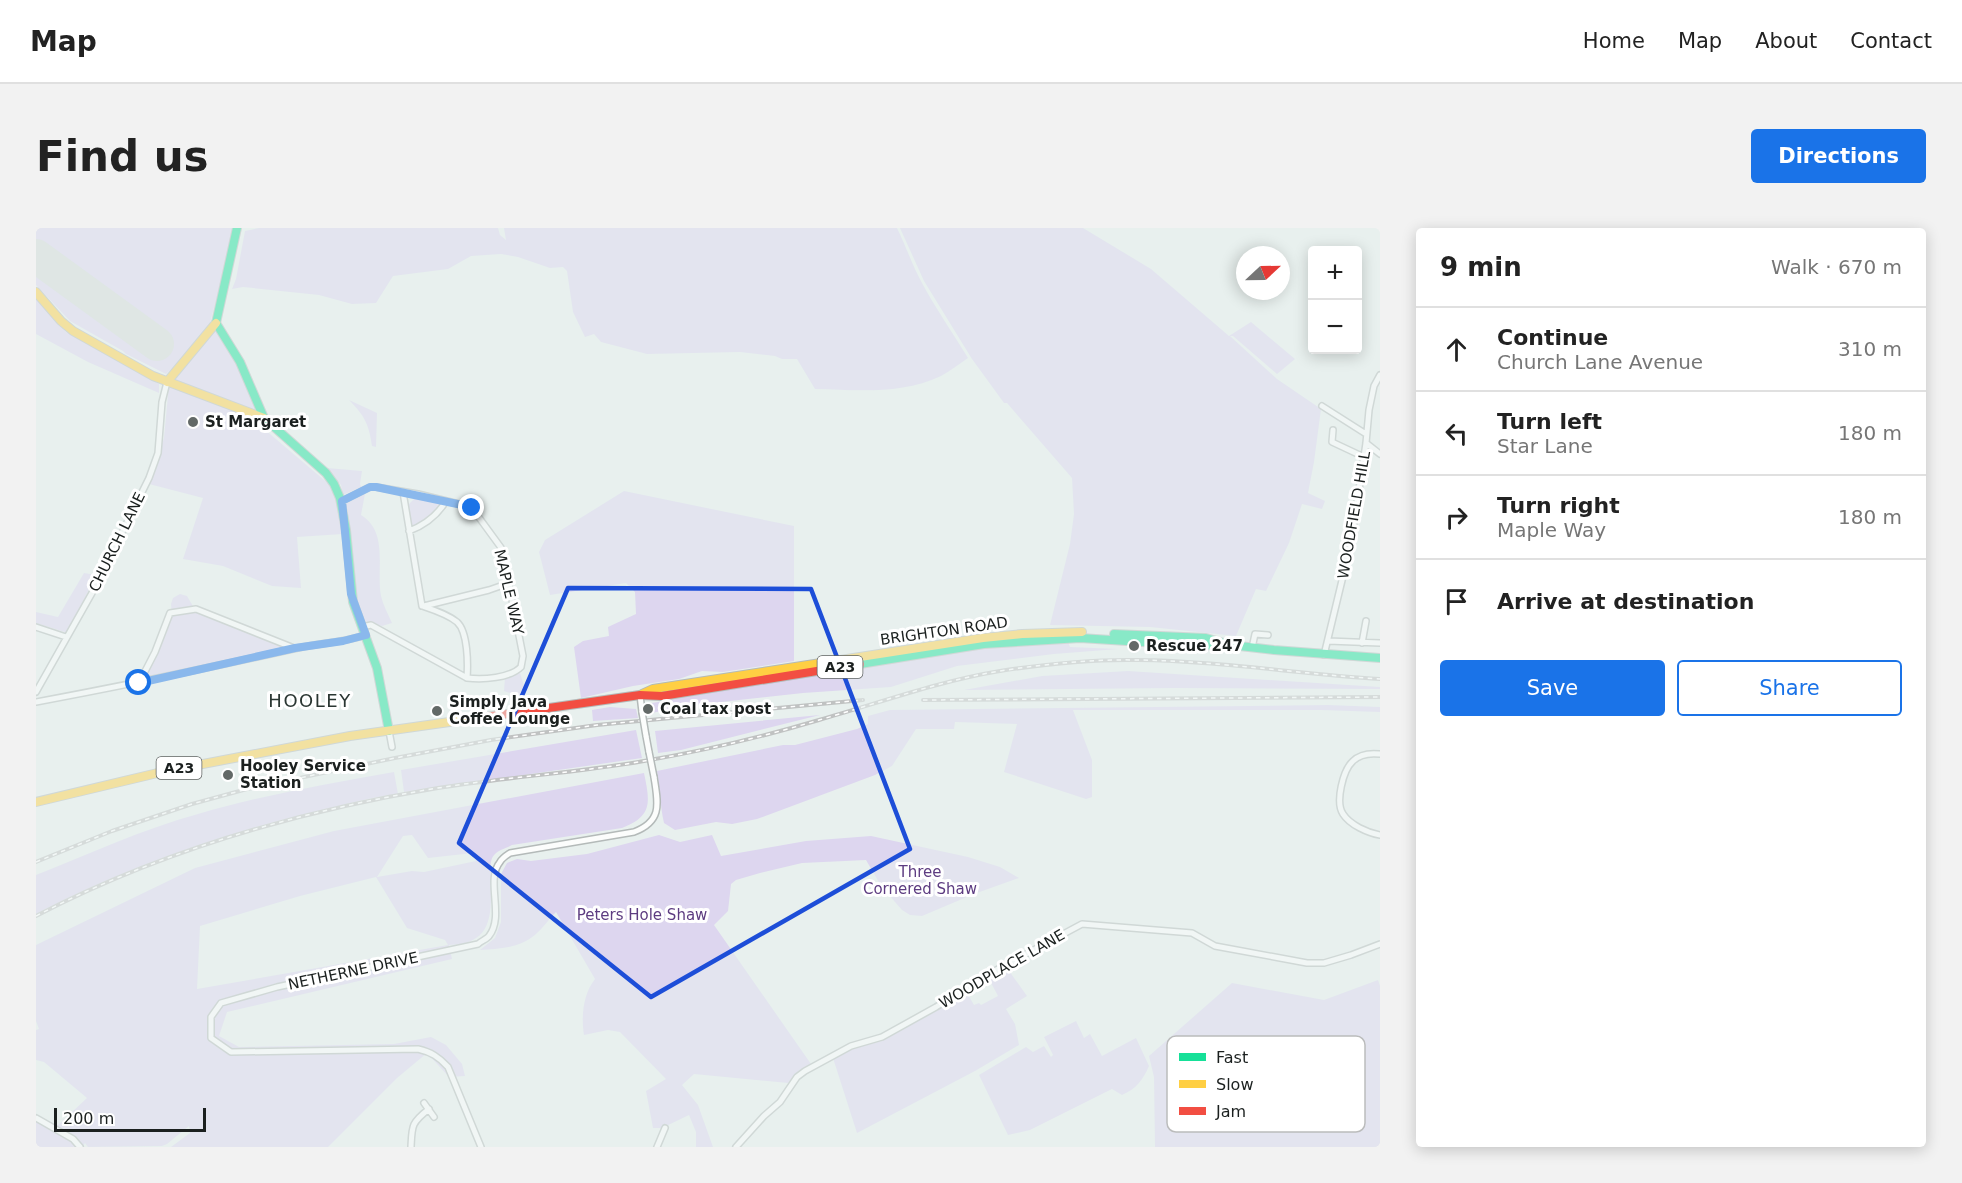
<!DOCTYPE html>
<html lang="en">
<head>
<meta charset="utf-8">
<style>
  body { margin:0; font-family:"DejaVu Sans",sans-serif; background:#f2f2f2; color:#222 }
  .controls { position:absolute; right:18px; top:18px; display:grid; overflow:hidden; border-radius:6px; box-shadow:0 3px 15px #0003 }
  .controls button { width:54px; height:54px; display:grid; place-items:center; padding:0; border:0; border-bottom:2px solid #e0e0e0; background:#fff; color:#222; font:30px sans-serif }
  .compass { position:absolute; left:1200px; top:18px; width:54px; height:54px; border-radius:50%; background:#fff; box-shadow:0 3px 15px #0003; rotate:68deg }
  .scale { position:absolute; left:18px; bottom:15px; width:152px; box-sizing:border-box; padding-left:6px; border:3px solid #1b201f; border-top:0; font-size:16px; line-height:21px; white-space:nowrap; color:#1b201f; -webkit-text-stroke:4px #fff; paint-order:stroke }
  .stop { position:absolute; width:18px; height:18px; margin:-14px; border:4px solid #1a73e8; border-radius:50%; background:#fff }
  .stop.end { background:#1a73e8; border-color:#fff; box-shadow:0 2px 6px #0008 }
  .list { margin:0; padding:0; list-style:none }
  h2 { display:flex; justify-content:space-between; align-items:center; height:78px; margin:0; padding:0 24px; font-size:26px }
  h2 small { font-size:20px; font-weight:400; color:#767676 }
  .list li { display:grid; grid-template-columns:39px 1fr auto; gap:18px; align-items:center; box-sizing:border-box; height:84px; padding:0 24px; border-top:2px solid #e0e0e0 }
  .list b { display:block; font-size:22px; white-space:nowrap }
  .list p { margin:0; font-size:20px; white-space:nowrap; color:#767676 }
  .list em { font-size:20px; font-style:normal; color:#767676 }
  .actions { display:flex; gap:12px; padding:18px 24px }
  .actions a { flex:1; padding:14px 0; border:2px solid #1a73e8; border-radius:6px; text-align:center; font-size:21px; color:#1a73e8 }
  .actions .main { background:#1a73e8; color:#fff }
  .icon { flex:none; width:33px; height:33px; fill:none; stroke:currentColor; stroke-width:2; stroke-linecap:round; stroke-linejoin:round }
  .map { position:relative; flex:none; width:1344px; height:919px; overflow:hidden; border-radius:6px }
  header { display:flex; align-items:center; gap:36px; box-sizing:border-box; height:84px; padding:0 30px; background:#fff; border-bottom:2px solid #e0e0e0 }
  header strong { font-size:28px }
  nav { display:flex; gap:33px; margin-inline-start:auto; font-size:21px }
  .intro { display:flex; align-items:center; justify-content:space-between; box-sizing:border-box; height:144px; padding:0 36px }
  h1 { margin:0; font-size:42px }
  .button { padding:15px 27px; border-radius:6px; background:#1a73e8; color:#fff; font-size:21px; font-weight:700 }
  main { display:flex; gap:36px; padding:0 36px }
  aside { flex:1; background:#fff; border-radius:6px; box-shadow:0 3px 15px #0003 }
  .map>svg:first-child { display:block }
  .green { fill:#ddd6ef; fill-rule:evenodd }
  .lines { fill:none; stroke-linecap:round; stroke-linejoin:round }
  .runway { stroke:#d4d9d8; stroke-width:34 }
  .street-casing { stroke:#b4bab9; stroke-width:8 }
  .fast-casing { stroke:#b4bab9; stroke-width:10 }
  .slow-casing { stroke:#b4bab9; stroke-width:10 }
  .jam-casing { stroke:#b4bab9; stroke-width:10 }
  .street { stroke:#fcfdfc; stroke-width:5 }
  .fast { stroke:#16e098; stroke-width:8 }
  .slow { stroke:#ffcf43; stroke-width:8 }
  .jam { stroke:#f24e42; stroke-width:8 }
  .rail-casing { stroke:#c0c2c2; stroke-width:4 }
  .rail { stroke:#fff; stroke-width:1.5; stroke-dasharray:4.5; stroke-linecap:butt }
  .street-bridge-casing { stroke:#b4bab9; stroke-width:8; stroke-linecap:butt }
  .street-bridge { stroke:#fcfdfc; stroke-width:5 }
  .route { stroke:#1a73e8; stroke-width:8 }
  .marked { fill:none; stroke:#1d4ed8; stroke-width:4.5; stroke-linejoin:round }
  .poi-dot { fill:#636967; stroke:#fff; stroke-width:2 }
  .labels { text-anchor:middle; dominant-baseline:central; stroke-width:6; stroke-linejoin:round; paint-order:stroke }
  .shield { fill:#fff; stroke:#5f6362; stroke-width:1.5 }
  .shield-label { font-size:14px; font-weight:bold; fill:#1b201f }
  .poi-label { font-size:15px; font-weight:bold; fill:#1b201f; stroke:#fff; text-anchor:start }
  .street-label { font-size:15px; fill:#1b201f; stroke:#fff }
  .park-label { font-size:15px; fill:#5d3c81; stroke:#fff }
  .quarter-label { font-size:18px; letter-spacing:1.5px; fill:#2a3632; stroke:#fff }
  .key { fill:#fff; stroke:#bbbcbc; stroke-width:1.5 }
  .key-label { font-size:16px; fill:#1b201f }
</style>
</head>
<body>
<header>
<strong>Map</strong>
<nav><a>Home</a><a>Map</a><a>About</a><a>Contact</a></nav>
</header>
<div class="intro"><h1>Find us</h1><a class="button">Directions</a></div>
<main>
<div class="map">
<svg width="1344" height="919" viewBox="0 0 1344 919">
  <rect width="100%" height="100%" fill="#e8f0ee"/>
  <path class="green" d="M 0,0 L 199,0 L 174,95 L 152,126 L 130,146 L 90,126 L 87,123 L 34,93 L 0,57 Z
    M 223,0 L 462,0 L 464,7 L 470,12 L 468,0 L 861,0 C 870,18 876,37 886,55 C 900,81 917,105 932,130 C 923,136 914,143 905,148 C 865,167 821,162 779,161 L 761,131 L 746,131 L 739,128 L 704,124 L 611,126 L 565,114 L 558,106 L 549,109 L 537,84 L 531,43 L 527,39 L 514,40 L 482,29 L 465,26 L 435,28 L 412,41 L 357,48 L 340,75 L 316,76 L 283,67 L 207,59 L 196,61 L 200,51 L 209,3 Z
    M 864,0 L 1047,0 L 1115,41 L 1193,108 L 1215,94 L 1259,131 L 1241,146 L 1197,108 L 1194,108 L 1241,151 L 1285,181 L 1278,234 L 1272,265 L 1289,273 L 1286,281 L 1266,276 L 1253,315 L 1230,363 L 1220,361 L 1200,408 L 1114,399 L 1014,397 L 1034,316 L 1038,286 L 1036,250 L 971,175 L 968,175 L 936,131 L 888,53 Z
    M 0,70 L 30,104 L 123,156 L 123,165 L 52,134 L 0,106 Z
    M 179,99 L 203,138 L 222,182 L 221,185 L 136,151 Z
    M 133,156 L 174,174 L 192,178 L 193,181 L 221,195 L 294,257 L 299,267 L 307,306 L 261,309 L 265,360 L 236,358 L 187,338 L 147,331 L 167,270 L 113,256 L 128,210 Z
    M 313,172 L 341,185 L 340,219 L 336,218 C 333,196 328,187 313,172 Z
    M 291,240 L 326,243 L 324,256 L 325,259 L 307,267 L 305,257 Z
    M 588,263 L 758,298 L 758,433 L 687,444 L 666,443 L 643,451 L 597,458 L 545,470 L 538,419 L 547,413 L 573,408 L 572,399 L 600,386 L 599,364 L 590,355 L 514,367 L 503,324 L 509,312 Z
    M 329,266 L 325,287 C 353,304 340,341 345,368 C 347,377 352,386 356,395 L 346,398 L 328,393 L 319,365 L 315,313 L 309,276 Z
    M 380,269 L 404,275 L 397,286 L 377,299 L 375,298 L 371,278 Z
    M 48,345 L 60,347 L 32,405 L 0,395 L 0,384 L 22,389 Z
    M 144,366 L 151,368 L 161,385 L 248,419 L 109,451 L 136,389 L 135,376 L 137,370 Z
    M 1032,414 L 1034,419 L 1082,421 L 1018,426 L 921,438 L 855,459 L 767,465 L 658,477 L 615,485 L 616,475 L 947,419 Z
    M 1092,443 L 1344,459 L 1344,461 L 1139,460 L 928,462 L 1006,448 Z
    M 484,445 L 489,461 L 484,468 L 468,463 L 469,449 Z
    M 1292,477 L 1344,479 L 1344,484 L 1285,482 L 1037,482 L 1056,532 L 1056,569 L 1050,571 L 968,544 L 981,496 L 919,494 L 918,501 L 880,501 L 856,538 L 839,547 L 721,591 L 696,596 L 680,594 L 639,602 L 628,595 C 624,578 624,560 621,543 L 747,517 L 759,517 L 821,501 L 832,496 L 832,488 L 854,482 Z
    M 574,479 L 600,481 L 602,490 L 557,493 L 556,482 Z
    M 784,487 L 645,522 L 622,525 L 619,503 Z
    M 600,502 L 606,530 L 368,564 L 365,542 Z
    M 358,544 L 362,566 C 335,569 308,577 282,583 C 185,606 88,640 0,686 L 0,647 C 53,626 107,601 162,586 C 226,567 292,556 358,544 Z
    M 608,545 C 614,574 617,588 586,600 L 476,617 C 471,620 463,622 459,626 C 453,632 455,640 455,649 C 455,684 459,716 413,717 L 416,731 L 191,784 L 183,808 L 203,819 L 358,816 L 395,809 L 410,817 L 426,836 L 429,848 L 413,849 L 391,825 L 361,850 L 292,919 L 135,919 L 154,905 L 153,898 L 131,916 L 126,918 L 52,919 L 49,915 L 46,919 L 0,919 L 0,887 L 20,899 L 51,870 L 8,834 L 0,832 L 0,802 L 3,801 L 0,793 L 0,717 L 159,640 L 298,603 ZM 376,607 L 392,630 L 437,625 L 440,633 L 388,644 L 376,643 L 341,649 L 367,608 ZM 340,649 L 371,700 L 409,712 L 412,717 L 161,761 L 164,698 L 264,668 Z
    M 623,607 L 644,614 L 676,607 L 685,628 L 770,613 L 835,608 L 932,629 L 964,639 L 983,650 L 938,666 L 886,688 L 874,687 L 866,682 L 859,674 L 844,656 L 830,632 L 766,635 L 724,645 L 700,652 L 695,656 L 692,683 L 678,697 L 775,836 L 764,842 L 752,855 L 658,846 L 646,857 L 662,877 L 677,919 L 660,919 L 660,904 L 653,887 L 626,900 L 617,900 L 610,863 L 630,851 L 584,804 L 572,802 L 548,807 C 545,789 547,766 559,751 L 520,684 C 513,691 507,700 500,706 C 485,720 463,721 444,722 L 459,710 L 465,694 L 465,646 L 471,635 L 481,631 L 495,633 L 551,626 Z
    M 971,740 L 991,768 L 970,781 L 979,796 L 983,817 L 939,843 L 821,905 L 797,830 L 815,821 L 846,813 L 931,765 L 938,777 L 943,775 L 945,777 L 962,768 L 953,751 Z
    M 1342,752 L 1344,758 L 1344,919 L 1119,919 L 1118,849 L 1113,828 L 1196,755 L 1288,772 Z
    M 1040,793 L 1048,810 L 1054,806 L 1066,828 L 1100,810 L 1113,838 C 1107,852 1100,861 1086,867 L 1076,861 L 994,902 L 972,907 L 943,847 L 990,819 L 997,824 L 1008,818 L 1015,829 L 1017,827 L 1008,809 Z"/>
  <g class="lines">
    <path class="runway" d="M 0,28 L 121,116"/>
    <defs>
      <path id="street" d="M 1286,178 L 1330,206
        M 1297,202 L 1296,214 L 1328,229
        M 1330,215 L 1344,226
        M 367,264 L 386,378
        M 306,273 L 334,259 L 340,259 L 382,266 L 431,278 L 436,280 L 466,321 L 487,428 L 485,439 C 474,450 447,452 431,450 L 335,397 L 326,399
        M 373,303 C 389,297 401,288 410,273
        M 386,378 C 398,382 411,386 421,394 C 432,404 432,436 431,450
        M 388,378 L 453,362 L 473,355
        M 0,399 L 30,409
        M 1292,413 L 1344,415
        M 1326,415 L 1330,393
        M 1216,420 L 1219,406 L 1232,407
        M 1288,427 L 1315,315 L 1330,215 L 1333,182 L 1338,158 L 1344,147
        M 103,455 L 119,424 L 134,385 L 160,381 L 258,420
        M 0,464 L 56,365 L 113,250 L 122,225 L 126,174 L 131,154
        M 604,467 L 606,484
        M 0,474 C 86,458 172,440 257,421 C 281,415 306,415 330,407
        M 353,503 L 356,519
        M 610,508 L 613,524
        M 1344,526 C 1335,525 1324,526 1317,533 C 1307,542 1299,574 1307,586 C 1314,597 1332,605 1344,607
        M 388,875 L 398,889
        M 0,890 L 37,911 L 44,919
        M 375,919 C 376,898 375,895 393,881
        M 445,919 L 412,839 C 403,829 395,824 382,821 L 195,824 L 175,810 L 175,789 L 185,775 L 241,759 L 442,716 C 445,713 451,711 453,708 C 469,688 449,652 464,634 C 466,630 471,627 474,625 L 598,604 C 627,593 622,575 618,549
        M 621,919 L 629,900
        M 700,919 L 728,888 L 744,874 L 761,849 L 769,843 L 815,818 L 846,809 L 900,779 L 951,747 L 1046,696 L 1156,705 L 1179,718 L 1271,735 L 1288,735 L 1315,727 L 1344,716"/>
      <path id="fast" d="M 201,0 L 180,95 L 204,134 L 228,190 L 290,245 L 298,256 L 304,270 L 310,302 L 317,374 L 341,440 L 353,503
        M 1078,406 L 1170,410 L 1195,417 L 1238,422 L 1344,430
        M 824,436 L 948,416 L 1044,410 L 1169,418 L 1184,415"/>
      <path id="slow" d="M 0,64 L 25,93 L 37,103 L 117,148 L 228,190
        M 131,154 L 180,95
        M 606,466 L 617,461 L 947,410 L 986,406 L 1046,404
        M 0,574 L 130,543 L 314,508 L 449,489"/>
      <path id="jam" d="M 449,489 L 604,467 L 626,468 L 824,436"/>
    </defs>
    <use href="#street" class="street-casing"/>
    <use href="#fast" class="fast-casing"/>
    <use href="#slow" class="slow-casing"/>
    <use href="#jam" class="jam-casing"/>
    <use href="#street" class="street"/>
    <use href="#fast" class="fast"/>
    <use href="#slow" class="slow"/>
    <use href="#jam" class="jam"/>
    <defs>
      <path id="rail" d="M 887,472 L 1344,469
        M 0,634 L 76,603 L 156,576 L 211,561 L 359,530 L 455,512 L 561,497 L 827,472
        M 0,688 C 125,623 263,583 402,560 C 470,549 540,545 608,533 C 667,523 726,509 783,492 C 843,475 903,453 964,443 C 1009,436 1056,431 1102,432 C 1183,433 1263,446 1344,451"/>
    </defs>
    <use href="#rail" class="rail-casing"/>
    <use href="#rail" class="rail"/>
    <defs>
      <path id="street-bridge" d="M 606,484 L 610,508
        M 613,524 L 618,549"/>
    </defs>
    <use href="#street-bridge" class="street-bridge-casing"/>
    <use href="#street-bridge" class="street-bridge"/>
  </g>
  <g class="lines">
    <path class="route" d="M 103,455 L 259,420 L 307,413 L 330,407 L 315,366 L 306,273 L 334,259 L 340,259 L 431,278 L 436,280"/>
  </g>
  <path d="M0 0H1344V919H0ZM 532,360 L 775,361 L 874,621 L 615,769 L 423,615 Z" fill="#e8f0ee" fill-opacity=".55" fill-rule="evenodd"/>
  <path class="marked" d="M 532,360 L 775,361 L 874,621 L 615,769 L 423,615 Z"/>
  <g class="poi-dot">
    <circle cx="157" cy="194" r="6"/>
    <circle cx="1098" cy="418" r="6"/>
    <circle cx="612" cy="481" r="6"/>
    <circle cx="401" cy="483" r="6"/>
    <circle cx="192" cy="547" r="6"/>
  </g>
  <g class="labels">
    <g class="shield">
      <rect x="781.5" y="428" width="45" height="22" rx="4.5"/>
      <rect x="120.5" y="529" width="45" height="22" rx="4.5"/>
    </g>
    <g class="shield-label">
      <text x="804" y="439">A23</text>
      <text x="143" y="540">A23</text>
    </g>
    <g class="poi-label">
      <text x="169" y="194">St Margaret</text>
      <text x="1110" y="418">Rescue 247</text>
      <text x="413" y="474">Simply Java<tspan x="413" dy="17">Coffee Lounge</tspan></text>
      <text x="624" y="481">Coal tax post</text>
      <text x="204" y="538">Hooley Service<tspan x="204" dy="17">Station</tspan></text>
    </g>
    <g class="street-label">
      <text transform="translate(1318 287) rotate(-80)">WOODFIELD HILL</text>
      <text transform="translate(81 314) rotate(-64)">CHURCH LANE</text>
      <text transform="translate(473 364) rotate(77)">MAPLE WAY</text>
      <text transform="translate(908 403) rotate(-8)">BRIGHTON ROAD</text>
      <text transform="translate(966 741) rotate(-30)">WOODPLACE LANE</text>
      <text transform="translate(317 743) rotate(-12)">NETHERNE DRIVE</text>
    </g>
    <g class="park-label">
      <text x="884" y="644">Three<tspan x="884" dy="17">Cornered Shaw</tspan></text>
      <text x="606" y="687">Peters Hole Shaw</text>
    </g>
    <g class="quarter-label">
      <text x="274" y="472">HOOLEY</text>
    </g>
  </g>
  <rect x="1131" y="808" width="198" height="96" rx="9" class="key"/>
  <rect x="1143" y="825" width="27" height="8" fill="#16e098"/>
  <rect x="1143" y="852" width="27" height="8" fill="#ffcf43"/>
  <rect x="1143" y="879" width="27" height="8" fill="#f24e42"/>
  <g class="key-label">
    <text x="1180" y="835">Fast</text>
    <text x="1180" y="862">Slow</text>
    <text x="1180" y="889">Jam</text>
  </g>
</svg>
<div class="controls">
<button>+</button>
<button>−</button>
</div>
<svg class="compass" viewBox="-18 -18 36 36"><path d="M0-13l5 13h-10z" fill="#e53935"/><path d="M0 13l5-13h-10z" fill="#767676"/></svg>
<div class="scale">200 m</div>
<div class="stop" style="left:103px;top:455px"></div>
<div class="stop end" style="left:436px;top:280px"></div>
</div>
<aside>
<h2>9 min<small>Walk · 670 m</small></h2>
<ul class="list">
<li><svg class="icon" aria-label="ahead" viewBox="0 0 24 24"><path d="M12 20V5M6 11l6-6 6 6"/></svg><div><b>Continue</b><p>Church Lane Avenue</p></div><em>310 m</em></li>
<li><svg class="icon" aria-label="left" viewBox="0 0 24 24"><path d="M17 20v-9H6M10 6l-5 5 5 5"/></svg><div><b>Turn left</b><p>Star Lane</p></div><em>180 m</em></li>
<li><svg class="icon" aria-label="right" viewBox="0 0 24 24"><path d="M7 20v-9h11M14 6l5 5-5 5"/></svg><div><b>Turn right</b><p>Maple Way</p></div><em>180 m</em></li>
<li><svg class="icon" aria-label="arrive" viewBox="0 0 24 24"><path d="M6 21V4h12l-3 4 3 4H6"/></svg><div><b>Arrive at destination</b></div></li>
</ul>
<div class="actions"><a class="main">Save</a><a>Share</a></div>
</aside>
</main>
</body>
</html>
